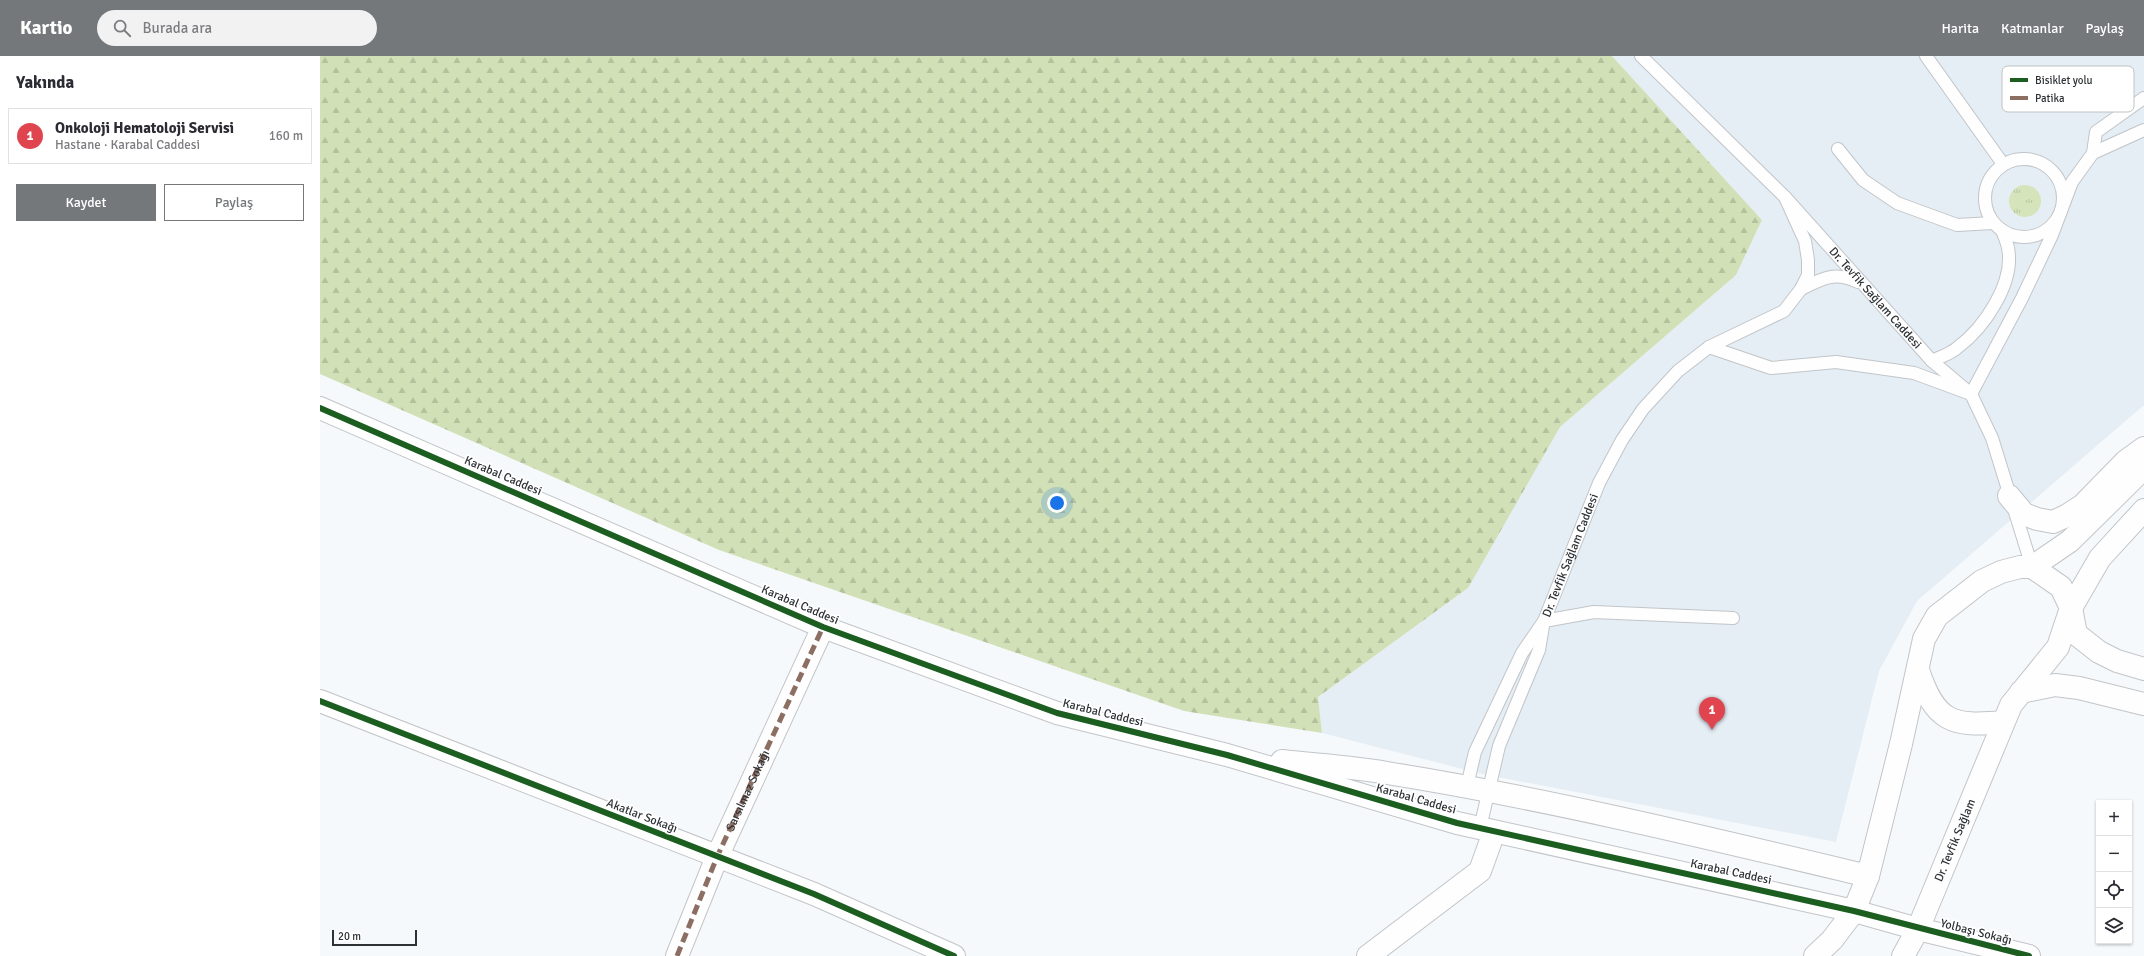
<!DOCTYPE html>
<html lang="tr">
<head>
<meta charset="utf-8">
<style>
  body { margin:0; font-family:Signika,sans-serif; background:#f2f2f3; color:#2b2b33 }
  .controls { position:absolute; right:12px; bottom:12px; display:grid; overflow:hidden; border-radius:0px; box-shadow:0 1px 3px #0004 }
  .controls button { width:36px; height:36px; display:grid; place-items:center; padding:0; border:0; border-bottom:1px solid #e1e1e2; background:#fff; color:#2b2b33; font:20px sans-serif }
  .scale { position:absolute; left:12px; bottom:10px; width:85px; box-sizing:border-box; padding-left:4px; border:2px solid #2e3235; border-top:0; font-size:11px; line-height:14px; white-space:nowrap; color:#2e3235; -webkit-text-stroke:3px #fff; paint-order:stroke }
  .you { position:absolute; left:737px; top:447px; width:14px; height:14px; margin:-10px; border:3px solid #fff; border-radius:50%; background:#1a73e8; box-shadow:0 0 0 6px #1a73e833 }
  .badge { display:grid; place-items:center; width:26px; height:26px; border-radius:50%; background:#74787b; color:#fff; font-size:13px; font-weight:700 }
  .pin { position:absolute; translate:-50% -33px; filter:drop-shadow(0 1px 2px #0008) }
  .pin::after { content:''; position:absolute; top:21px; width:14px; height:12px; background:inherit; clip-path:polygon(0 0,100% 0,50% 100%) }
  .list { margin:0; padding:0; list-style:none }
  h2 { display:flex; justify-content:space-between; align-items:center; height:52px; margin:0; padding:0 16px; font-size:17px }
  h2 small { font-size:13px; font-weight:400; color:#7c7c81 }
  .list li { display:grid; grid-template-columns:26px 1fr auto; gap:12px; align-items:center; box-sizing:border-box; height:56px; margin:0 8px 8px; padding:0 8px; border:1px solid #e1e1e2; border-radius:0px }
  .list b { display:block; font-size:15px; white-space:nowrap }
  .list p { margin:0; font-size:13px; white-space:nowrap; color:#7c7c81 }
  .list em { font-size:13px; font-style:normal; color:#7c7c81 }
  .actions { display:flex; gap:8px; padding:12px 16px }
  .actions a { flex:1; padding:9px 0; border:1px solid #74787b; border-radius:0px; text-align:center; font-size:14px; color:#74787b }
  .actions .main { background:#74787b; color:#fff }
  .icon { flex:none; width:22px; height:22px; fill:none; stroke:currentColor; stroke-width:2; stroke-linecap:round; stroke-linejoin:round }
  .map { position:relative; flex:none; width:1824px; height:900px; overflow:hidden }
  header { display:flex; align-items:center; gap:24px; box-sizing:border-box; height:56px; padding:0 20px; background:#74787b; color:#fff }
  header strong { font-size:19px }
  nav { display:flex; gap:22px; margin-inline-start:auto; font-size:14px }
  .search { width:280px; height:36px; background:#f2f2f3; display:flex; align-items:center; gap:10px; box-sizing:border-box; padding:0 14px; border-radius:22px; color:#7c7c81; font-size:15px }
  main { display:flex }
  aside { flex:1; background:#fff }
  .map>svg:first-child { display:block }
  .built { fill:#e5eef5 }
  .grass { fill:url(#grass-tufts) }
  .forest { fill:url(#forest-firs) }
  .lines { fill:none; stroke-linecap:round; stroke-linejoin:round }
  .service-casing { stroke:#c2c5c8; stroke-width:14 }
  .minor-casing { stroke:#c2c5c8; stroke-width:24 }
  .tertiary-casing { stroke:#c2c5c8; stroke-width:24 }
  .secondary-casing { stroke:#c2c5c8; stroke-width:24 }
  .service { stroke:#fefeff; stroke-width:12 }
  .minor { stroke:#fefeff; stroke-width:22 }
  .tertiary { stroke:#fefeff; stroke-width:22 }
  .secondary { stroke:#fefeff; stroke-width:22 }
  .quiet { stroke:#8d6e63; stroke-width:5; stroke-dasharray:10 5; stroke-linecap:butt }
  .cycleway-casing { stroke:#fff; stroke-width:8 }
  .cycleway { stroke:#1b5e20; stroke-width:6 }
  .labels { text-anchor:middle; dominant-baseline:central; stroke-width:3.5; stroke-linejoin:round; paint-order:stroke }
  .street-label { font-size:12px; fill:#2e3235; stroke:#fff }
  .key { fill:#fff; stroke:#c0c2c2; stroke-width:1 }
  .key-label { font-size:11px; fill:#2e3235 }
</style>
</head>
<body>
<header>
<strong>Kartio</strong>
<div class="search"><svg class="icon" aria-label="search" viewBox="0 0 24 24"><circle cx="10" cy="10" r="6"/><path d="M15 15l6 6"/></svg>Burada ara</div>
<nav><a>Harita</a><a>Katmanlar</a><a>Paylaş</a></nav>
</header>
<main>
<aside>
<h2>Yakında<small></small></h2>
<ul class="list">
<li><span class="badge" style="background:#e0444e">1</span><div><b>Onkoloji Hematoloji Servisi</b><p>Hastane · Karabal Caddesi</p></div><em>160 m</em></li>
</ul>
<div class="actions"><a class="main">Kaydet</a><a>Paylaş</a></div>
</aside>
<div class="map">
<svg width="1824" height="900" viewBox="0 0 1824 900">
  <defs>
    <pattern id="grass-tufts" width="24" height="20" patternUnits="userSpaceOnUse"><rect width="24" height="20" fill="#d6e4bb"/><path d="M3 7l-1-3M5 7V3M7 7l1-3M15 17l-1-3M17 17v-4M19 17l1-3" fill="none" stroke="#b8c4a1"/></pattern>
    <pattern id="forest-firs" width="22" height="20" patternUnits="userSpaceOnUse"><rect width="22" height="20" fill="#d1e0b6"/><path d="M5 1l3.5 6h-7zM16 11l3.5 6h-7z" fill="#b4c19d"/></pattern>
  </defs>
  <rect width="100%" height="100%" fill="#f6f9fc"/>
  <path class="built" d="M 1292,0 L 1824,0 L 1824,349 L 1597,545 L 1559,615 L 1516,786 L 1162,718 L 1002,677 L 998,641 L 1148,532 L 1240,371 L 1416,219 L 1442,164 Z"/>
  <path class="grass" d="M1689 145a16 16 0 1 1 32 0a16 16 0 1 1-32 0Z"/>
  <path class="forest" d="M 0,0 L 1292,0 L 1442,164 L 1416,219 L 1240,371 L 1148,532 L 998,641 L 1002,677 L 864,655 L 399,494 L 0,318 Z"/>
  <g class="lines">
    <defs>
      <g id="service">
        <path id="s1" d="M 1321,0 L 1465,141 L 1612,305 L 1651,338 L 1672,382 L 1712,511"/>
        <path d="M 1606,0 L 1683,108"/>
        <path d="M 1518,93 L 1543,124 L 1577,147 L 1637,169 L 1673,167"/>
        <path d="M 1773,97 L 1824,74"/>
        <circle cx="1704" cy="142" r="39"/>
        <path d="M 1481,233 C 1503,222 1515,215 1538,226"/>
        <path d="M 1389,291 L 1451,312 L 1516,306 L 1594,317 L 1651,338 L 1702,242 L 1732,179 L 1752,126 L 1773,97 L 1776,76 L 1824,42"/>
        <path d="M 1612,305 C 1620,301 1630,298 1637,292 C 1664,272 1695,227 1688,192 C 1687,186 1684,180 1682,174"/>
        <path d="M 1224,565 L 1274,556 L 1413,562"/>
        <path id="s2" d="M 1147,730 L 1155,696 L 1202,597 L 1224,565 L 1279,427 L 1302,384 L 1323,353 L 1358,315 L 1389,291 L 1464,255 L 1481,233 L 1488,219 L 1488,204 L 1485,185 L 1465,141"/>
        <path d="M 1160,772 L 1179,690 L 1219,594 L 1223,570"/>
      </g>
      <g id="minor">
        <path d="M 0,645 L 494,838 L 634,900"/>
        <path d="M 1598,873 L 1709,900"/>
        <path id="s3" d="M 357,900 L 397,801 L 503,571"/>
        <path d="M 1048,900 L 1160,815 L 1174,776"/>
      </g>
      <path id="tertiary" d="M 0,352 L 503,571 L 737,657 L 907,699 L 1137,767 L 1534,855 L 1598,873
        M 962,705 C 997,709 1033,711 1067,717 C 1229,743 1389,782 1548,820"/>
      <g id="secondary">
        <path d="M 1689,440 L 1704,458 L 1717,463 L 1733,466 L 1746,460 L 1763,449 L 1806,405 L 1824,392"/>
        <path d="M 1712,511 L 1750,485 L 1824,412"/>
        <path d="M 1598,614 C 1615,666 1632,671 1683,666"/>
        <path d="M 1701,636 L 1735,629 L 1759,632 L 1824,648"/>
        <path d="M 1495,900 L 1512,884 L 1534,855 L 1548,820 L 1581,688 L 1604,583 L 1617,560 L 1662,525 L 1681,516 L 1700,511 L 1712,511 L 1741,531 L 1751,552 L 1756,578 L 1779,596 L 1797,605 L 1824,613"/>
        <path id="s4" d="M 1583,900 L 1598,873 L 1691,649 L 1738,591 L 1751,552 L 1780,502 L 1824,454"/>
      </g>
    </defs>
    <use href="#service" class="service-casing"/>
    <use href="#minor" class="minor-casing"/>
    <use href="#tertiary" class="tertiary-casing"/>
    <use href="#secondary" class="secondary-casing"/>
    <use href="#service" class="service"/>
    <use href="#minor" class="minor"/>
    <use href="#tertiary" class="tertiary"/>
    <use href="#secondary" class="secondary"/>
    <path class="quiet" d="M 357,900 L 397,801 L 503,571"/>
    <defs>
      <path id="cycleway" d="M 0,352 L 503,571 L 737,657 L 907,699 L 1137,767 L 1534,855 L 1709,900
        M 0,645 L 494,838 L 634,900"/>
    </defs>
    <use href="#cycleway" class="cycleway-casing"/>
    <use href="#cycleway" class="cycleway"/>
  </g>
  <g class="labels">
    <g class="street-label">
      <text stroke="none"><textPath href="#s1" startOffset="337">Dr. Tevfik Sağlam Caddesi</textPath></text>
      <text transform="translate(183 420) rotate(23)">Karabal Caddesi</text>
      <text stroke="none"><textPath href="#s2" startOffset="254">Dr. Tevfik Sağlam Caddesi</textPath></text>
      <text transform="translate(480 549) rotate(23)">Karabal Caddesi</text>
      <text transform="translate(783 657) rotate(14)">Karabal Caddesi</text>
      <text stroke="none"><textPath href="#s3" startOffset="180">Sarsılmaz Sokağı</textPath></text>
      <text transform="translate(1096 743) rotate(16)">Karabal Caddesi</text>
      <text transform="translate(322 760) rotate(21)">Akatlar Sokağı</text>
      <text stroke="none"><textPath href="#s4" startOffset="127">Dr. Tevfik Sağlam</textPath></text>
      <text transform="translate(1411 816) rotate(12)">Karabal Caddesi</text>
      <text transform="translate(1656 876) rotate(14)">Yolbaşı Sokağı</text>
    </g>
  </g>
  <rect x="1682" y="10" width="132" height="46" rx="6" class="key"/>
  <rect x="1690" y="22" width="18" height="4" fill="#1b5e20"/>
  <rect x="1690" y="40" width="18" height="4" fill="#8d6e63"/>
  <g class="key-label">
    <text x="1715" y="28">Bisiklet yolu</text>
    <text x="1715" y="46">Patika</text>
  </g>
</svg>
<div class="controls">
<button>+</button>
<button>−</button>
<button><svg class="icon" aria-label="locate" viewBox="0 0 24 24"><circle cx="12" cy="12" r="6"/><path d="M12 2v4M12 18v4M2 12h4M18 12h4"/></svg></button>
<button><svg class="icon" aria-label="layers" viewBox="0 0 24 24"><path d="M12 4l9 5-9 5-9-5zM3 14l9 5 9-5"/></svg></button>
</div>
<div class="scale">20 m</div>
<div class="you"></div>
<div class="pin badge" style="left:1392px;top:674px;background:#e0444e">1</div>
</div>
</main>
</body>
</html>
